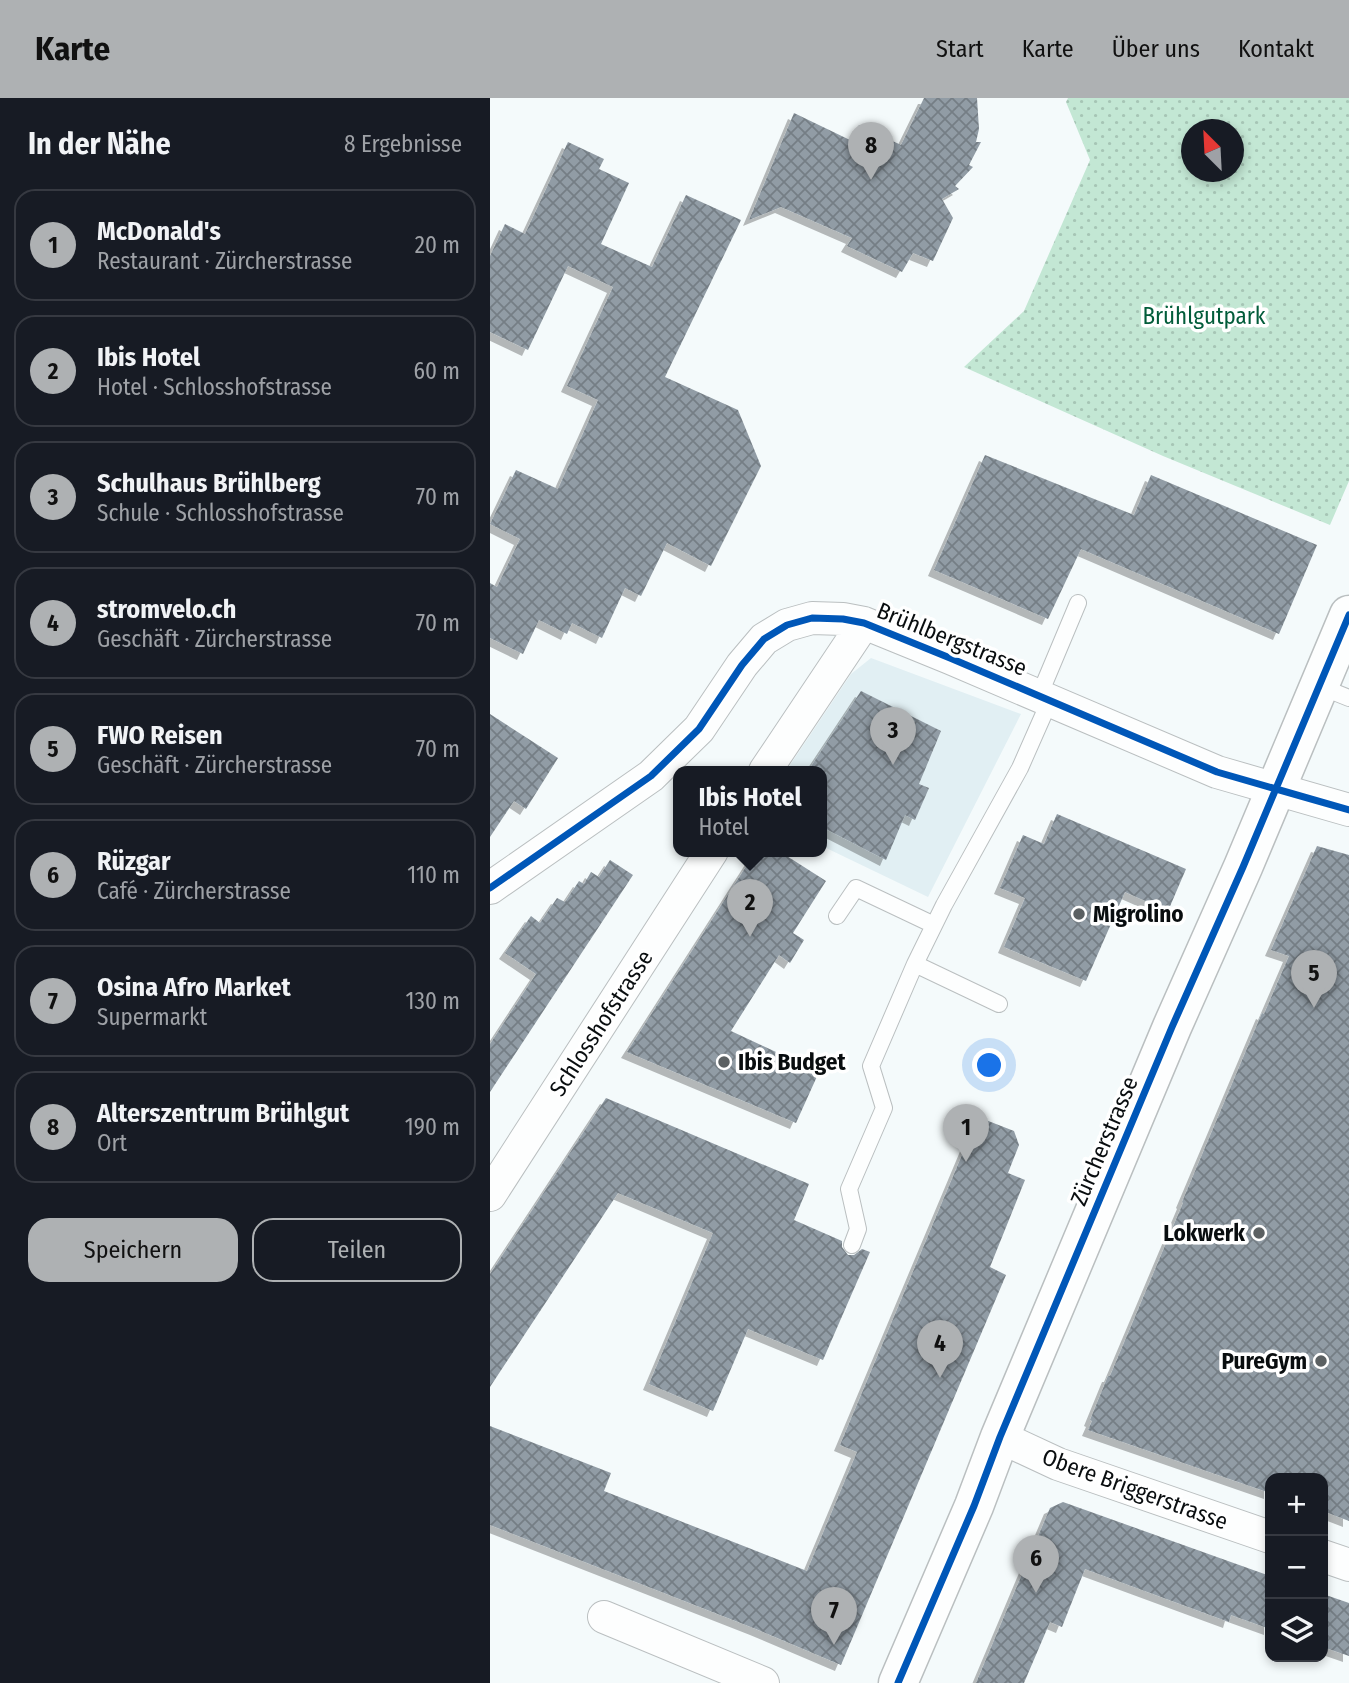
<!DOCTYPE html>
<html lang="de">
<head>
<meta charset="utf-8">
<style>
  body { margin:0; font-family:"Fira Sans Condensed",sans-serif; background:#20242c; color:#f1f3f6 }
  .controls { position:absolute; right:21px; bottom:21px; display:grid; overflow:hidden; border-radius:14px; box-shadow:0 4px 10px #0003 }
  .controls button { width:63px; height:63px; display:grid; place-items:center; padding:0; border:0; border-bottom:2px solid #363941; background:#171b24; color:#f1f3f6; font:35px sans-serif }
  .compass { position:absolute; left:691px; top:21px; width:63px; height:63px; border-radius:50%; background:#171b24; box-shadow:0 4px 10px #0003; rotate:336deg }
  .you { position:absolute; left:500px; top:968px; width:24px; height:24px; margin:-18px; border:5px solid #fff; border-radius:50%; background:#1a73e8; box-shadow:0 0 0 10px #1a73e833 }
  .badge { display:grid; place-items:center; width:46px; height:46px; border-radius:50%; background:#aeb1b3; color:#111; font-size:23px; font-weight:700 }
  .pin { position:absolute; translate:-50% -58px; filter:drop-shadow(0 2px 4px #0008) }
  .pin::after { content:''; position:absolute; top:37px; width:24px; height:21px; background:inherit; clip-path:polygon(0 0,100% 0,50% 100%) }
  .popup { position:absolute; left:183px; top:668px; width:154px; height:91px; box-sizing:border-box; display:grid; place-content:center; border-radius:14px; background:#171b24; filter:drop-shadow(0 2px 5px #0005); font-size:23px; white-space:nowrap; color:#9ea1a6 }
  .popup b { font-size:26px; color:#f1f3f6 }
  .popup::after { content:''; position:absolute; left:50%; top:100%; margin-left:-14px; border:14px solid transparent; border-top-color:#171b24 }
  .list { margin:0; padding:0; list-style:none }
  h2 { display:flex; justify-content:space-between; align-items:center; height:91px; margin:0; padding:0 28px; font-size:30px }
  h2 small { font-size:23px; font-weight:400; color:#9ea1a6 }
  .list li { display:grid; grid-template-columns:46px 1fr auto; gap:21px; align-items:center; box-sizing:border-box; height:112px; margin:0 14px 14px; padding:0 14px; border:2px solid #363941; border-radius:21px }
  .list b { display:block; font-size:26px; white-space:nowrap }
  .list p { margin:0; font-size:23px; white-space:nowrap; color:#9ea1a6 }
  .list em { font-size:23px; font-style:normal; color:#9ea1a6 }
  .actions { display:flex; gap:14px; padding:21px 28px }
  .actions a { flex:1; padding:16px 0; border:2px solid #aeb1b3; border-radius:21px; text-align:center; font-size:24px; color:#aeb1b3 }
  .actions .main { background:#aeb1b3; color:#111 }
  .icon { flex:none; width:38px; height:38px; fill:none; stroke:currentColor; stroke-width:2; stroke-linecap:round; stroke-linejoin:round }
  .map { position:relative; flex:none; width:859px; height:1585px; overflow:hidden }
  header { display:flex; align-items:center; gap:42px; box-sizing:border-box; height:98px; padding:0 35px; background:#aeb1b3; color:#111 }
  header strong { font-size:33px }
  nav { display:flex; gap:38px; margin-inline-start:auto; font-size:24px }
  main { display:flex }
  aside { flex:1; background:#171b24 }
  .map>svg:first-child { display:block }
  .built { fill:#e1eff3 }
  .park { fill:url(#park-dots); fill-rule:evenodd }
  .building { fill:url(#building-cross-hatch); filter:url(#shadow) }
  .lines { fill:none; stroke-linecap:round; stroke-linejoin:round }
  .lane-casing { stroke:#babfc0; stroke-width:18 }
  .street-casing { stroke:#babfc0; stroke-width:34 }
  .primary-casing { stroke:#babfc0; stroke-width:41 }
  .lane { stroke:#fdfefe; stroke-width:16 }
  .street { stroke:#fdfefe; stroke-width:32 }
  .primary { stroke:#fdfefe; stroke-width:38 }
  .cycleway-casing { stroke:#fff; stroke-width:11 }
  .cycleway { stroke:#0057b8; stroke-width:7 }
  .poi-dot { fill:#5b6062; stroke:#fff; stroke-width:2.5 }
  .labels { text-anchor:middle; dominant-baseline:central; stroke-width:7; stroke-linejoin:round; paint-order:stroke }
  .park-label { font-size:23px; fill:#025c3a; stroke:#fff }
  .street-label { font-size:23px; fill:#090d0f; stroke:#fff }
  .poi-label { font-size:23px; font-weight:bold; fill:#090d0f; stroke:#fff; text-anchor:start }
</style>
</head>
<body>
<header>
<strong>Karte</strong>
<nav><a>Start</a><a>Karte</a><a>Über uns</a><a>Kontakt</a></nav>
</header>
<main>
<aside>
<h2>In der Nähe<small>8 Ergebnisse</small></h2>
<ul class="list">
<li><span class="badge">1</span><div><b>McDonald's</b><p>Restaurant · Zürcherstrasse</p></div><em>20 m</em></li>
<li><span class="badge">2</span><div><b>Ibis Hotel</b><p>Hotel · Schlosshofstrasse</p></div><em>60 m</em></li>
<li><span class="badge">3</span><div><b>Schulhaus Brühlberg</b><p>Schule · Schlosshofstrasse</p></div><em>70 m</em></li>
<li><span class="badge">4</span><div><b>stromvelo.ch</b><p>Geschäft · Zürcherstrasse</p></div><em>70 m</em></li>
<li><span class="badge">5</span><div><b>FWO Reisen</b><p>Geschäft · Zürcherstrasse</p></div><em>70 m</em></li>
<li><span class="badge">6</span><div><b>Rüzgar</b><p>Café · Zürcherstrasse</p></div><em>110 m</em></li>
<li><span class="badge">7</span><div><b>Osina Afro Market</b><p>Supermarkt</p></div><em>130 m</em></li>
<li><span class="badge">8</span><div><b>Alterszentrum Brühlgut</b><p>Ort</p></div><em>190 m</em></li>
</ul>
<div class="actions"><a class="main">Speichern</a><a>Teilen</a></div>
</aside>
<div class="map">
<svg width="859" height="1585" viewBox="0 0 859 1585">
  <defs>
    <pattern id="park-dots" width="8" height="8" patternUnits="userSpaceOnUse" patternTransform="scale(1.75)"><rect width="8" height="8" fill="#c3e7d4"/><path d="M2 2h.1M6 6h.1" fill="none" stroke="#a6c5b5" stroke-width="1.8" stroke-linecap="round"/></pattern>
    <pattern id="building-cross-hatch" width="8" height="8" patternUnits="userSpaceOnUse" patternTransform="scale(1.75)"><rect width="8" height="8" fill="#919ca5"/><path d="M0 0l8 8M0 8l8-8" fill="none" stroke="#757e85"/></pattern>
    <filter id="shadow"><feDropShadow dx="-6" dy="6" stdDeviation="0" flood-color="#0004"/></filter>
  </defs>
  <rect width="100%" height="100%" fill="#f4fafb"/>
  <path class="built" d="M 381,560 L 531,616 L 438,799 L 332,748 L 332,673 L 296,673 L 361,576 Z"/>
  <path class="park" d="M 578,0 L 859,0 L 859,383 L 840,427 L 673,358 L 474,269 L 534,213 L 600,62 L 576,4 ZM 702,32 L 744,32 L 744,74 L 702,74 Z"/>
  <path class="building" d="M 434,0 L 487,0 L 489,31 L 486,44 L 491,44 L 479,67 L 483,69 L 465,88 L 469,91 L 452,101 L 463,120 L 443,163 L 423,155 L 412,174 L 357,148 L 362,140 L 291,109 L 259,122 L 304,15 L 362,43 L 369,27 L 411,47 Z
    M 78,44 L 114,61 L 109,71 L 139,85 L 111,146 L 162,169 L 196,97 L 251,122 L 175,279 L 248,312 L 271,368 L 221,468 L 177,445 L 151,498 L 135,490 L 112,540 L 82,525 L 77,536 L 49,522 L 33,556 L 0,540 L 0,485 L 7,489 L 30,441 L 0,426 L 26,372 L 68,391 L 108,302 L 77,288 L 123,189 L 78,168 L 38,252 L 0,234 L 0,158 L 15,126 L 35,136 Z
    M 495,357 L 644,417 L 661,377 L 827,447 L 789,536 L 591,451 L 558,521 L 444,472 Z
    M 371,593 L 451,633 L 429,686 L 439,690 L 425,722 L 415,717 L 396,762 L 332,729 L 332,673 L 318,673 Z
    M 0,616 L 68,660 L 36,711 L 24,703 L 0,739 Z
    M 567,716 L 696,771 L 678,813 L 635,794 L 596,883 L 514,849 L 535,800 L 510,790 L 533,737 L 554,746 Z
    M 827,748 L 859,757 L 859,1423 L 833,1413 L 833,1380 L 780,1380 L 780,1395 L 598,1332 L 602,1323 L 600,1322 L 618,1278 L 620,1278 L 693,1105 L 692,1104 L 772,915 L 774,916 L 799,858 L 781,852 Z
    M 266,753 L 289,753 L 336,783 L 303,835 L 314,842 L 300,865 L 289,857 L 241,933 L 329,974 L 306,1025 L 137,954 Z
    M 120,762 L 143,777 L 0,994 L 0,946 L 46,876 L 15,855 L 41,818 L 50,825 L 67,800 L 75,804 L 89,783 L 94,786 L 101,774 L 109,779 Z
    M 116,1000 L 319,1086 L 304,1122 L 352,1143 L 352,1149 L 358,1157 L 364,1157 L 372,1151 L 380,1154 L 333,1262 L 258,1231 L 223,1313 L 159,1286 L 223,1135 L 128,1095 L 0,1289 L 0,1176 Z
    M 488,1019 L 524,1033 L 529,1047 L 518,1075 L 535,1082 L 500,1169 L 516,1177 L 351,1567 L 266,1531 L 0,1427 L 0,1328 L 121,1375 L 114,1393 L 317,1473 L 367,1354 L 350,1347 Z
    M 573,1404 L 780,1478 L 780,1531 L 741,1517 L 739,1524 L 595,1471 L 572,1529 L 560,1524 L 534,1585 L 486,1585 L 560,1410 Z
    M 833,1496 L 859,1505 L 859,1558 L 833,1549 Z"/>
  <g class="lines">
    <defs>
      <path id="lane" d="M 829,588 L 859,600
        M 549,598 L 588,505
        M 347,818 L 366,790 L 444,827
        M 425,866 L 509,906
        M 362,1147 L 368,1131 L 359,1091 L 394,1010 L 381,968 L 425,866 L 454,807 L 530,670 L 560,602"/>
      <path id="street" d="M 275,673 L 374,525
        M 0,790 L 161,678 L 209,631 L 252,567 L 274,541 L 297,527 L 322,520 L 353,521 L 374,525 L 460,560 L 727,674 L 859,712
        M 0,1097 L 222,753
        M 510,1339 L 568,1366 L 780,1439
        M 833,1458 L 859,1467
        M 114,1519 L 273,1585"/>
      <path id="primary" d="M 408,1585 L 484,1408 L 510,1339 L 682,929 L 753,769 L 859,517"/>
    </defs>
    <use href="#lane" class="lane-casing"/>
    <use href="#street" class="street-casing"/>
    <use href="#primary" class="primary-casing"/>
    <use href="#lane" class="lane"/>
    <use href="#street" class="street"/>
    <use href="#primary" class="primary"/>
    <defs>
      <path id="cycleway" d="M 0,790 L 161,678 L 209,631 L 252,567 L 274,541 L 297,527 L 322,520 L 353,521 L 374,525 L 460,560 L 727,674 L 859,712
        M 408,1585 L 484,1408 L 510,1339 L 682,929 L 753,769 L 859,517"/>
    </defs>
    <use href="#cycleway" class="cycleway-casing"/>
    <use href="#cycleway" class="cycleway"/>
  </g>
  <g class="poi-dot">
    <circle cx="589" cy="816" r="7"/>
    <circle cx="234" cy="964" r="7"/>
    <circle cx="769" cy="1135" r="7"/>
    <circle cx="831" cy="1263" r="7"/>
  </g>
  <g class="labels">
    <g class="park-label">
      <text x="714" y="218">Brühlgutpark</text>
    </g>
    <g class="street-label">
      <text transform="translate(462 541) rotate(22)">Brühlbergstrasse</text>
      <text transform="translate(111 925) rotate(-57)">Schlosshofstrasse</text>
      <text transform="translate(614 1043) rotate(-67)">Zürcherstrasse</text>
      <text transform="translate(645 1391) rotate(20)">Obere Briggerstrasse</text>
    </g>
    <g class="poi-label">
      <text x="603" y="816">Migrolino</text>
      <text x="248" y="964">Ibis Budget</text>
      <text x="755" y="1135" text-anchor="end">Lokwerk</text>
      <text x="817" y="1263" text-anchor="end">PureGym</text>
    </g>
  </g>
</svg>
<div class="controls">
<button>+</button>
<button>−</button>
<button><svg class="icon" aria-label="layers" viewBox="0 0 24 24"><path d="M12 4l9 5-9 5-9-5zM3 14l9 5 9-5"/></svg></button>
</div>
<svg class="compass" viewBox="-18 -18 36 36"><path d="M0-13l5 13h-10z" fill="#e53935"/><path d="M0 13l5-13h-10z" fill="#9ea1a6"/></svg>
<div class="you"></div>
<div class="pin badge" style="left:476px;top:1064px">1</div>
<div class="pin badge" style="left:260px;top:839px">2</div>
<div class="popup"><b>Ibis Hotel</b>Hotel</div>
<div class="pin badge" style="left:403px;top:667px">3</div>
<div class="pin badge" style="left:450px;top:1280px">4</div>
<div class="pin badge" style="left:824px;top:910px">5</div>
<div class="pin badge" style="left:546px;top:1495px">6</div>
<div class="pin badge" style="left:344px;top:1547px">7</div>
<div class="pin badge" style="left:381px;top:82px">8</div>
</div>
</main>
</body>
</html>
